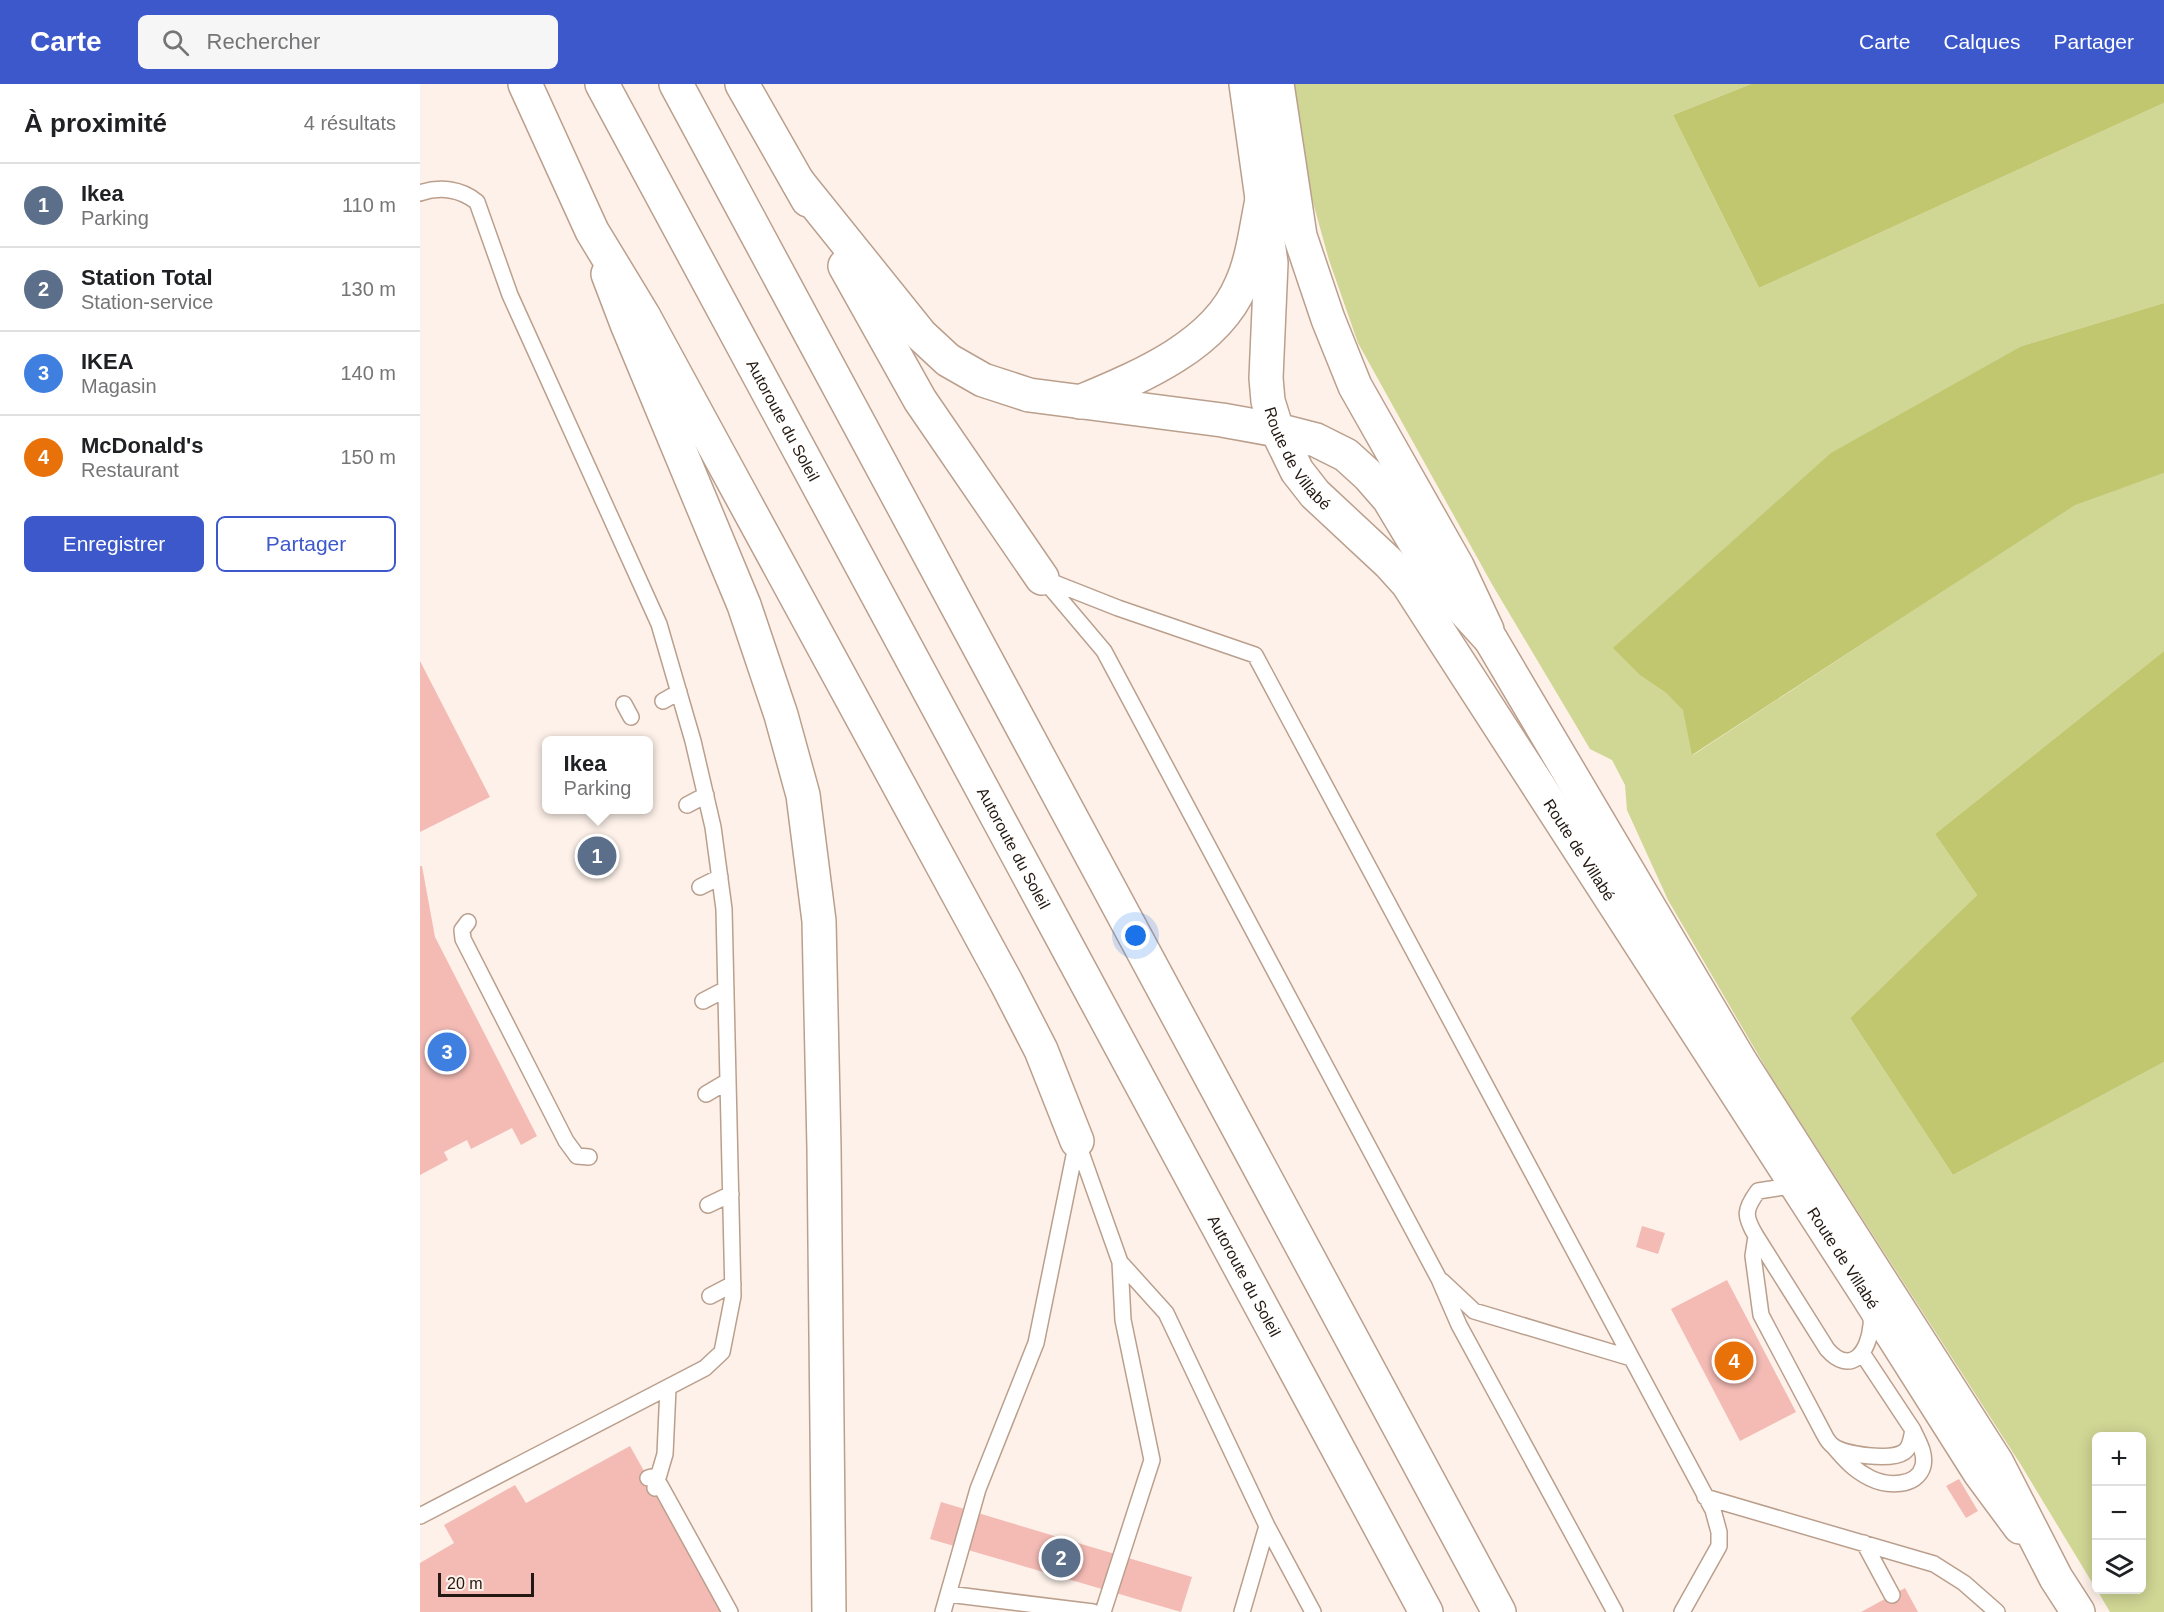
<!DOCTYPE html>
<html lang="fr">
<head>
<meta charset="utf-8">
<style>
  body { margin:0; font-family:Helvetica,sans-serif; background:#f6f6f6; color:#202124 }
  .controls { position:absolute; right:18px; bottom:18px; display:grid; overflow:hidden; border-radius:9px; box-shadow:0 3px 15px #0003 }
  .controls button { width:54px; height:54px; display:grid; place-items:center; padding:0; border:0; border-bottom:2px solid #e0e0e0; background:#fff; color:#202124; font:30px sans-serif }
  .scale { position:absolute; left:18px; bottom:15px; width:96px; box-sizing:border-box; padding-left:6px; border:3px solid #241912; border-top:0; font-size:16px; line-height:21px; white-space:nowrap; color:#241912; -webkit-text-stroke:4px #fdf1e9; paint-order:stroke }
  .you { position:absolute; left:716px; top:852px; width:21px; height:21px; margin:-15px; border:4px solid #fff; border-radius:50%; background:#1a73e8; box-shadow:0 0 0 9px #1a73e833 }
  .badge { display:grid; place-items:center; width:39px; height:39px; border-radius:50%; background:#3c58ca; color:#fff; font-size:20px; font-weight:700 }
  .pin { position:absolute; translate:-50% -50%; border:3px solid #fff; box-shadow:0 2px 6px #0006 }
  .popup { position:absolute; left:122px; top:652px; width:111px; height:78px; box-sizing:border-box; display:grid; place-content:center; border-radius:9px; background:#fff; filter:drop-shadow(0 2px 4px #0005); font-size:20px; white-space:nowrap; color:#757577 }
  .popup b { font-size:22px; color:#202124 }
  .popup::after { content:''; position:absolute; left:50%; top:100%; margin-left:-12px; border:12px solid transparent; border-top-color:#fff }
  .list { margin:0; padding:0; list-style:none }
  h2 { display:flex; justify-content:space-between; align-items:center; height:78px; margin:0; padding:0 24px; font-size:26px }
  h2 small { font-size:20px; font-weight:400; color:#757577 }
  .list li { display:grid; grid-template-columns:39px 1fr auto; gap:18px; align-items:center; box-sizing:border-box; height:84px; padding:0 24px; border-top:2px solid #e0e0e0 }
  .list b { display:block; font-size:22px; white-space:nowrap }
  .list p { margin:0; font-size:20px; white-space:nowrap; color:#757577 }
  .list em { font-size:20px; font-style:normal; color:#757577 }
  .actions { display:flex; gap:12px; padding:18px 24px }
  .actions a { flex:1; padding:14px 0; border:2px solid #3c58ca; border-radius:9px; text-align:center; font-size:21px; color:#3c58ca }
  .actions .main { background:#3c58ca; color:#fff }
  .icon { flex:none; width:33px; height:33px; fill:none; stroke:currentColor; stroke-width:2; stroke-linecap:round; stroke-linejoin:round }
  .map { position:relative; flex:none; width:1744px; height:1528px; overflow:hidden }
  header { display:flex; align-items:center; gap:36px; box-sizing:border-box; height:84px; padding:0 30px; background:#3c58ca; color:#fff }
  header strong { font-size:28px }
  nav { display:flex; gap:33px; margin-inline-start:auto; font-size:21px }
  .search { width:420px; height:54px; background:#f6f6f6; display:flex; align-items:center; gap:15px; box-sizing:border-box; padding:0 21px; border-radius:9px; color:#757577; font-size:22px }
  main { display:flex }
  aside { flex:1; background:#fff }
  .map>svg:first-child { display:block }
  .green { fill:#d0d694 }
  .forest { fill:#c0c76f }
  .building { fill:#f4bbb5 }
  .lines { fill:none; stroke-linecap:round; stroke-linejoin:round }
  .service-casing { stroke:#bb9f8d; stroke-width:18 }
  .tertiary-casing { stroke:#bb9f8d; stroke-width:36 }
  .secondary-casing { stroke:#bb9f8d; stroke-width:36 }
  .motorway-casing { stroke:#bb9f8d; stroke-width:36 }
  .service { stroke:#fff; stroke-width:15 }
  .tertiary { stroke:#fff; stroke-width:33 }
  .secondary { stroke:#fff; stroke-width:33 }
  .motorway { stroke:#fff; stroke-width:33 }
  .labels { text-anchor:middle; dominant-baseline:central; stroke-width:6; stroke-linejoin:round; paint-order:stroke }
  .street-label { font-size:16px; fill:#241912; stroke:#fdf1e9 }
</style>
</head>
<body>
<header>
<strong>Carte</strong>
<div class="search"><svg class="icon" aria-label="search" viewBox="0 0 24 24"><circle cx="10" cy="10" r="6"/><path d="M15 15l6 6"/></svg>Rechercher</div>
<nav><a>Carte</a><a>Calques</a><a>Partager</a></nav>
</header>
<main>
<aside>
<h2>À proximité<small>4 résultats</small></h2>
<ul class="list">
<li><span class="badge" style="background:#5c6f8a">1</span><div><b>Ikea</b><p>Parking</p></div><em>110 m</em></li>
<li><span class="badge" style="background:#5c6f8a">2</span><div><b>Station Total</b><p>Station-service</p></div><em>130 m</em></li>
<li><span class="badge" style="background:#3f7fe0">3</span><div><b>IKEA</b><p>Magasin</p></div><em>140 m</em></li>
<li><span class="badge" style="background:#e8710a">4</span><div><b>McDonald's</b><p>Restaurant</p></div><em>150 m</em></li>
</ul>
<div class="actions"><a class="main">Enregistrer</a><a>Partager</a></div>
</aside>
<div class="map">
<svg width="1744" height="1528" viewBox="0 0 1744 1528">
  <rect width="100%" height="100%" fill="#fdf1e9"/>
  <path class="green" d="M 873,0 L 1331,0 L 1253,31 L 1339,204 L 1744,19 L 1744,219 L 1602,262 L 1221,592 L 1246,609 L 1264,626 L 1273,671 L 1655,420 L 1744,389 L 1744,567 L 1515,750 L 1557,811 L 1430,934 L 1533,1091 L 1744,978 L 1744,1528 L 1690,1528 L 1677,1506 L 1722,1506 L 1722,1352 L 1676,1352 L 1676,1505 L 1601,1381 L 1350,991 L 1248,816 L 1207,726 L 1205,701 L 1192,676 L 1170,665 L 1073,502 L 938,259 L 909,176 L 892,115 Z"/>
  <path class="forest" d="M 1331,0 L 1744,0 L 1744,19 L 1339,204 L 1253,31 Z
    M 1744,219 L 1744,389 L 1655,421 L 1272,671 L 1263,626 L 1246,609 L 1221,592 L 1193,564 L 1411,369 L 1602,262 Z
    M 1744,567 L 1744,978 L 1533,1091 L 1430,934 L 1557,811 L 1515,750 Z"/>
  <path class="building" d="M 0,577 L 70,713 L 0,748 Z
    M 0,782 L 2,782 L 15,853 L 117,1052 L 101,1061 L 92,1044 L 51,1065 L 47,1056 L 24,1068 L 28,1076 L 0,1091 Z
    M 1222,1142 L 1245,1149 L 1238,1170 L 1216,1163 Z
    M 1307,1196 L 1376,1328 L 1320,1357 L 1251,1225 Z
    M 210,1362 L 303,1528 L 0,1528 L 0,1479 L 34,1459 L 24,1441 L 95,1401 L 106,1419 Z
    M 1539,1395 L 1558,1427 L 1546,1434 L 1526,1402 Z
    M 521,1418 L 772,1493 L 761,1528 L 510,1455 Z
    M 1485,1504 L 1498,1528 L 1441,1528 Z"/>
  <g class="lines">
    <defs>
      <path id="service" d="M 0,109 C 20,102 41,105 57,118 L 90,211 L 239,540 L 273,657 L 293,743 L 304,825 L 313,1212 L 302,1268 L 285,1284 L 0,1432
        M 622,494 L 698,524 L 835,571 L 1293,1426 L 1299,1448 L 1299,1462 L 1262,1528
        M 624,496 L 684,567 L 1019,1195 L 1039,1241 L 1195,1528
        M 243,617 L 259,608
        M 204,620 L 211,633
        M 267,721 L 286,711
        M 280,803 L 300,793
        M 48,838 L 42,846 L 43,855 L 146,1057 L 157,1072 L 169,1073
        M 283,917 L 306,905
        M 286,1010 L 308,997
        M 658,1060 L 700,1178 L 703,1236 L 732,1376 L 683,1528
        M 1376,1104 L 1364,1103 L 1338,1107 C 1324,1126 1324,1132 1336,1152 L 1407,1265 C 1430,1292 1449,1269 1451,1241 C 1452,1237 1450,1231 1449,1227
        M 288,1121 L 311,1110
        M 1336,1152 L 1333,1172 L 1341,1231 L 1404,1350 C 1406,1354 1409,1359 1413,1362 C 1425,1371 1471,1377 1484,1368 C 1491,1363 1491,1354 1493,1346 L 1442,1269
        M 700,1178 L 746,1229 L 847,1442 L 893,1528
        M 1022,1197 L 1054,1227 L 1211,1274
        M 290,1212 L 313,1200
        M 1414,1363 C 1425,1376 1434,1386 1450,1394 C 1466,1402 1497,1404 1503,1382 C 1506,1369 1498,1357 1493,1346
        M 228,1394 L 231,1393 L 240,1401 L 310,1528
        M 235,1404 L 245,1370 L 248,1304
        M 1285,1413 L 1514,1480 L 1544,1499 L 1577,1528
        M 1444,1459 L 1472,1511
        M 528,1510 L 673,1528
        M 523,1528 L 558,1405 L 616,1259 L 657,1057
        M 822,1528 L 847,1442"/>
      <g id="tertiary">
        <path id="s1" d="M 826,0 L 851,179 L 846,294 L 848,317 L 857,346 L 877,387 L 895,410 L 969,479 L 988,500 L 1446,1209 L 1560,1389 L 1600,1443"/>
        <path d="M 857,0 L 880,152 L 908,235 L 935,302 L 1037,482 L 1067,546"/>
      </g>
      <path id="secondary" d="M 188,190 L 207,240 L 324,521 L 361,631 L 383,711 L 399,837 L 404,1064 L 409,1528
        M 1071,556 L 1320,977 L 1577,1379 L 1636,1494 L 1658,1528"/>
      <g id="motorway">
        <path d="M 105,0 L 172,147 L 223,231 L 586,898 L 621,966 L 657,1057"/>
        <path id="s2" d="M 182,0 L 1006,1528"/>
        <path d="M 256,0 L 1079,1528"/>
        <path d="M 322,0 L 388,116"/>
        <path d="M 378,98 L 501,251 L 528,276 L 563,296 L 609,311 L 802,336 L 857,346 L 896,356 L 926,371 L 948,391 L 969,415 L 1020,500 L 1071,556"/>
        <path d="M 425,182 L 500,316 L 622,494"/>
        <path d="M 660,318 C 717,294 795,263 821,201 C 833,175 836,144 842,116"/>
      </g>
    </defs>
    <use href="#service" class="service-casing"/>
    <use href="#tertiary" class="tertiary-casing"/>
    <use href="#secondary" class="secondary-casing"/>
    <use href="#motorway" class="motorway-casing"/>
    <use href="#service" class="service"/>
    <use href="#tertiary" class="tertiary"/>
    <use href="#secondary" class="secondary"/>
    <use href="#motorway" class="motorway"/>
  </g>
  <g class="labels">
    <g class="street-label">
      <text stroke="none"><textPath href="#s2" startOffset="382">Autoroute du Soleil</textPath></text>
      <text stroke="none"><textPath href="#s1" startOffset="384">Route de Villabé</textPath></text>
      <text stroke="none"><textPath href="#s2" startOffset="868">Autoroute du Soleil</textPath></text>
      <text stroke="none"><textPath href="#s1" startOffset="870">Route de Villabé</textPath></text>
      <text stroke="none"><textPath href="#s1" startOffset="1356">Route de Villabé</textPath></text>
      <text stroke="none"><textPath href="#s2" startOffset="1354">Autoroute du Soleil</textPath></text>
    </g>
  </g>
</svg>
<div class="controls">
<button>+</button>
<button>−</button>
<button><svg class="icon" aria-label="layers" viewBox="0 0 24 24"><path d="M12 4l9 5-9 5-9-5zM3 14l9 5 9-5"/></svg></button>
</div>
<div class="scale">20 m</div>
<div class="you"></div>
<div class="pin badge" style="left:177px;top:772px;background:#5c6f8a">1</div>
<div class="popup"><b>Ikea</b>Parking</div>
<div class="pin badge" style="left:641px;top:1474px;background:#5c6f8a">2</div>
<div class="pin badge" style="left:27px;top:968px;background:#3f7fe0">3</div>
<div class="pin badge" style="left:1314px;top:1277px;background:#e8710a">4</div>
</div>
</main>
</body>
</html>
